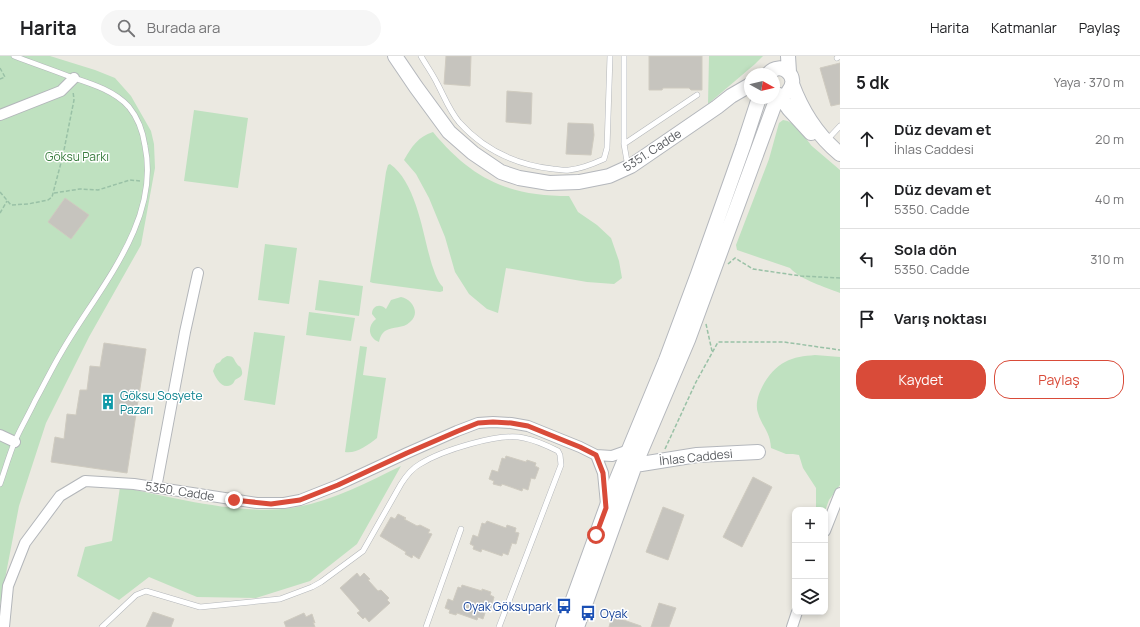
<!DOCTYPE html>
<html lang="tr">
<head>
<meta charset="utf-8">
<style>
  body { margin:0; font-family:Manrope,sans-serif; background:#f6f6f6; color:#202124 }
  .controls { position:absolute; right:12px; bottom:12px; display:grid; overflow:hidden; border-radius:8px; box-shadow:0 2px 6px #0003 }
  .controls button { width:36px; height:36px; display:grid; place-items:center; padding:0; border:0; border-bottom:1px solid #e0e0e0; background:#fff; color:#202124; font:20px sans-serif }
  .compass { position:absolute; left:744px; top:12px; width:36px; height:36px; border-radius:50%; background:#fff; box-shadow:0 2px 6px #0003; rotate:98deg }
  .stop { position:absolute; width:12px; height:12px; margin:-9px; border:3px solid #d94b39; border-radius:50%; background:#fff }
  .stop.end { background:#d94b39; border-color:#fff; box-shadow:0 1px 4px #0008 }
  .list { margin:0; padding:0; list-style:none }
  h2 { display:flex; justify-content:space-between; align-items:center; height:52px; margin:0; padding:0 16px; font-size:17px }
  h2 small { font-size:13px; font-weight:400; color:#757577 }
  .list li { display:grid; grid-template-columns:26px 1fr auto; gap:12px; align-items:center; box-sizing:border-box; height:60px; padding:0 16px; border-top:1px solid #e0e0e0 }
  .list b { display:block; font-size:15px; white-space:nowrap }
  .list p { margin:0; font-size:13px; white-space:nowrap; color:#757577 }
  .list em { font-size:13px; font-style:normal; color:#757577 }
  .actions { display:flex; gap:8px; padding:12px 16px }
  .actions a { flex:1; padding:9px 0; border:1px solid #d94b39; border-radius:16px; text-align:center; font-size:14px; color:#d94b39 }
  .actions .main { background:#d94b39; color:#fff }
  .icon { flex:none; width:22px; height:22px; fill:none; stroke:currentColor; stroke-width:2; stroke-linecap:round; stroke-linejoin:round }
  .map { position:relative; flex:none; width:840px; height:571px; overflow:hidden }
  header { display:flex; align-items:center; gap:24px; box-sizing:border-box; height:56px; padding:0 20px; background:#fff; border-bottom:1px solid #e0e0e0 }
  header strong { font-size:19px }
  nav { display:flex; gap:22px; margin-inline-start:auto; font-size:14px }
  .search { width:280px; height:36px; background:#f6f6f6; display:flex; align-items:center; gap:10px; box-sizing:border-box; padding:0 14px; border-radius:22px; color:#757577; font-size:15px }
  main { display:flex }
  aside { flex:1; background:#fff }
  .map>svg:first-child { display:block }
  .green { fill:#bfe1c0 }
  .building { fill:#c6c4be; stroke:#cfcbc0 }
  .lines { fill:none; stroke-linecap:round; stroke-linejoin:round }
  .lane-casing { stroke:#b3b6ba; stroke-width:6 }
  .street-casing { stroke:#b3b6ba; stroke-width:12 }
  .secondary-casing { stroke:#b4b7bc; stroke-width:16 }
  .path { stroke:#99c1a6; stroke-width:1.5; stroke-dasharray:4 2; stroke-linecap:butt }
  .lane { stroke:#fff; stroke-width:5 }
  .street { stroke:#fff; stroke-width:10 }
  .secondary { stroke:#fff; stroke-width:14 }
  .route { stroke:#d94b39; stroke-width:5 }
  .labels { text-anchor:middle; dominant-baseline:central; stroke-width:3; stroke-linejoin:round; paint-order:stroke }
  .street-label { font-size:12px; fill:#595c60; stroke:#fff }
  .park-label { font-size:12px; fill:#3b7e40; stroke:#fff }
  .culture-label { font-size:12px; fill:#0d838f; stroke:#fff; text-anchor:start }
  .transit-label { font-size:12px; fill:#164399; stroke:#fff; text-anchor:end }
</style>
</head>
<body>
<header>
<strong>Harita</strong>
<div class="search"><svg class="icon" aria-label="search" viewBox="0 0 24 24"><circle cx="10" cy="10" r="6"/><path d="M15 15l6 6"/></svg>Burada ara</div>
<nav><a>Harita</a><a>Katmanlar</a><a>Paylaş</a></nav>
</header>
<main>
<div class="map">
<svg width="840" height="571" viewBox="0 0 840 571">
  <rect width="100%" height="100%" fill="#ebe9e1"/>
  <path class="green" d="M 0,0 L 50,0 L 95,14 L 115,22 L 131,40 L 151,75 L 154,88 L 155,112 L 141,189 L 89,281 L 46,367 L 19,450 L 0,549 Z
    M 709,0 L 763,0 L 755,8 L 708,48 Z
    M 194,54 L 248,62 L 238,132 L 184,125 Z
    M 783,64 C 796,65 805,83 813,91 C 822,99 831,106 840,114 L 840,237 C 825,231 801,224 790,212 L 737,194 L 736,189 L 769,103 L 779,67 Z
    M 433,76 C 472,123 508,140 569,140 L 578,156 L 597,169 L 611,182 L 619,205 L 622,222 L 614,228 L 587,226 L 506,212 L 498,257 L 487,253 L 469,238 L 455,216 L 445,181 L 429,142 L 416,118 L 404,104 C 412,90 418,81 433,76 Z
    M 390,108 C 417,127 423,180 432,209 C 435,217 437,225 443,231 L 443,235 L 440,236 L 373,227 L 370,226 L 386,116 L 388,109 Z
    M 265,188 L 297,192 L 289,248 L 258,244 Z
    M 319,224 L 363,230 L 359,260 L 315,254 Z
    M 401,241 C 412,243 421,257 410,266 C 403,273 393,270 385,275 C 381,278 380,282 379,286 C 368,282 367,270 376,263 L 372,258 C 372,250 380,247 386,253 L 391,244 Z
    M 309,256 L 355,262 L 351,285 L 306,279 Z
    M 254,276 L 285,280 L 275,349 L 244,344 Z
    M 360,290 L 367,291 L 363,319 L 386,322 L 377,382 C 368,389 356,398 345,396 Z
    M 815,299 L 840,301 L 840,429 L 829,444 L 825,455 L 816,454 L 816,432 L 803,412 L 799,399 L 793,398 L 786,398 L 771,392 C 770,375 762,371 758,357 C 752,341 770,313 785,306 C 794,301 804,300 815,299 Z
    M 227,300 C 235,300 233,303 237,308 C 238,310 240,310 241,312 C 244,320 241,320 235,324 C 234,326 233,328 231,329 C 222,334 215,321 213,315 L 216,308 L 220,306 L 222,303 Z
    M 401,410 L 357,488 L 310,525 L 256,542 L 197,541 L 149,521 L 119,544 L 77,520 L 85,491 L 112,485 L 120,431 C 172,441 245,461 297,451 C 334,444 368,426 401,410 Z"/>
  <path class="building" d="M 446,0 L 471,0 L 470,30 L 444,28 Z
    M 649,0 L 702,0 L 702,34 L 691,34 L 689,32 L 663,32 L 662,34 L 649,34 Z
    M 840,7 L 840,48 L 831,50 L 820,12 Z
    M 507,35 L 532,37 L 531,68 L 506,66 Z
    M 568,67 L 593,68 L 594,79 L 591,99 L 566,98 Z
    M 65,142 L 89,159 L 71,183 L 48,166 Z
    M 104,287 L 146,293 L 127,417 L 51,406 L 55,381 L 64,383 L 67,358 L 76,359 L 80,334 L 87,334 L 90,310 L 100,311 Z
    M 506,400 L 526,406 L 527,404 L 536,407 L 535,410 L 539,412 L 535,423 L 531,422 L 528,434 L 523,432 L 522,435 L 502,428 L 501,430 L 493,428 L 494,425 L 489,423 L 492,414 L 498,416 L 502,402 L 505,403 Z
    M 753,421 L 772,431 L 742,491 L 723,481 Z
    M 663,451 L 684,459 L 668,504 L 646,496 Z
    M 398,458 L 406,462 L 404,463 L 417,470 L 420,469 L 430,474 L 428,477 L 432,478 L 419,503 L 413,499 L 412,502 L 405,498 L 406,496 L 380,480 L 391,461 L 395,463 Z
    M 487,465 L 506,472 L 507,469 L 516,472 L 515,476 L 519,477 L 516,488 L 512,487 L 508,499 L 503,497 L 502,500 L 482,493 L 481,496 L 473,493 L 474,490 L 470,488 L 473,479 L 478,481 L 482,467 L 485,468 Z
    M 357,517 L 360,521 L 364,517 L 370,523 L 368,524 L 378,535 L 381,534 L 389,542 L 387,544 L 390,547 L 369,566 L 365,561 L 363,563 L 357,557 L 360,555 L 340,532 Z
    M 462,529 L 482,535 L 482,533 L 491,536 L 490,539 L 494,541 L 491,552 L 487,551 L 483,563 L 478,561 L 477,564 L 457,557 L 456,559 L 449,557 L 450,554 L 445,552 L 448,543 L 453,545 L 458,531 L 461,532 Z
    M 659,547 L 676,552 L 669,571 L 651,571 Z
    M 153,556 L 174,563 L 171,571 L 146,571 Z
    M 304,557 L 306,561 L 312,558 L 315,567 L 313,566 L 315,571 L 286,571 L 284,566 Z
    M 612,560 L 641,570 L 641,571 L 609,571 Z"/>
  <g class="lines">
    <defs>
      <path id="lane" d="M 421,0 C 426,9 432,17 437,27 C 444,40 449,54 459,66 C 484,94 517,109 553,113 C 558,113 564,115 569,114 C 581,113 593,108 604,103 L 607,92 L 610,0
        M 624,0 L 624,88 L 628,111
        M 837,2 L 840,0
        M 827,84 L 840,70
        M 624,88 L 697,39
        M 0,428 C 5,414 9,399 15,385 C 21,371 29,358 35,345 C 44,329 52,312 61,297 C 96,235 161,167 145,90 C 143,76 138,62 129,51 C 114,34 89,27 68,20 C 50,13 32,7 14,0
        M 102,571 L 136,539 L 146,535 L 200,551 L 280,543 L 312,531 L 321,526 L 363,495 L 401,428 C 406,420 411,413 420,408 C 441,395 499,376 524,382 C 535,384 548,390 558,395 L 560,399 L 561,409 L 499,571
        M 426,571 L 461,473"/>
      <path id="street" d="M 0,59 L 61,35 L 74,22
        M 0,379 L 15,386
        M 596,399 L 603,417 L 606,448
        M 156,432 L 185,276 L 198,217
        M 825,475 L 840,437
        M 4,571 L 8,530 L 25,487 L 60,440 L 85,425 L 134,428 L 257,447 L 284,447 L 300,444 L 338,429 L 407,397 L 457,375 L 478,367 L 493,366 L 511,367 L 528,370 L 580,391 L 596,399 L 612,400 L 629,394
        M 792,571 L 797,556"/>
      <path id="secondary" d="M 395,0 L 416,31 L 449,76 L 473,97 L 501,116 L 519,122 L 549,127 L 579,126 L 609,120 L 631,110 L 717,51 L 731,40 L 750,29
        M 788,0 L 789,16
        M 768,18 C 781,3 801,21 788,36
        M 792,28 C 802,55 818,80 840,98
        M 779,39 L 789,53 L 811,77
        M 635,409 L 697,399 L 758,396
        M 563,571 L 616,425 L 666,304 L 698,218 L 743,91 L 759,42
        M 577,571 L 635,409 L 688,284 L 778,39"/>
    </defs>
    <use href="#lane" class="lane-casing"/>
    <use href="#street" class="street-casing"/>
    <use href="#secondary" class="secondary-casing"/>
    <path class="path" d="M 0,12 L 5,21 L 0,23
      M 0,136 L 11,149 L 28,148 L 48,144 L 52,141 L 63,99 L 74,44 L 73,35
      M 54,137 L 80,133 L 98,134 L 130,124 L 140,125
      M 0,157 L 7,145
      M 728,208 L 735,202 L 753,213 L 801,220 L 840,222
      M 706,268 L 712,295
      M 665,393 L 696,326 L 718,286 L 784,286 L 840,294"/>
    <use href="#lane" class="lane"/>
    <use href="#street" class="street"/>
    <use href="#secondary" class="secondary"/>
  </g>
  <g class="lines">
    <path class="route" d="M 234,444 L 271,448 L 300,444 L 338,429 L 407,397 L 458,375 L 478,367 L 493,366 L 511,367 L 528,370 L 580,391 L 596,399 L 603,417 L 606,452 L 596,479"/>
  </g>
  <defs>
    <symbol id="building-bare" viewBox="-9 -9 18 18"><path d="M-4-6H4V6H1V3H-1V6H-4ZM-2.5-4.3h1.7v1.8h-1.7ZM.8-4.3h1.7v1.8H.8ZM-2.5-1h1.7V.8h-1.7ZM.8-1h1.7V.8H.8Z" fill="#0f9aa8" stroke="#fff" stroke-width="2.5" paint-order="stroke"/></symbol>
    <symbol id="bus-bare" viewBox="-9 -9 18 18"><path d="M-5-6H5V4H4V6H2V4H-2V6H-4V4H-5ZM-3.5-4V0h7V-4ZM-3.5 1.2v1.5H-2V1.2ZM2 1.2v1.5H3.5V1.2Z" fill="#1a4fb4" stroke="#fff" stroke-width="2.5" paint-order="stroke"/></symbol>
  </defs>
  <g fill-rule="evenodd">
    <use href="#building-bare" x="97" y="335" width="22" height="22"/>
    <use href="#bus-bare" x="553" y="539" width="22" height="22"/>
    <use href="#bus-bare" x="577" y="546" width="22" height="22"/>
  </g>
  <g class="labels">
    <g class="street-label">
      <text transform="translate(652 94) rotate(-33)">5351. Cadde</text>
      <text transform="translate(696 401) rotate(-6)">İhlas Caddesi</text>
      <text transform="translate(180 435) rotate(9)">5350. Cadde</text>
    </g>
    <g class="park-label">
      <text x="77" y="100">Göksu Parkı</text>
    </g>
    <g class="culture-label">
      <text x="120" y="339">Göksu Sosyete<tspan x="120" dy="14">Pazarı</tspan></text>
    </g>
    <g class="transit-label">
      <text x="552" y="550">Oyak Göksupark</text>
      <text x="600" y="557" text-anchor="start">Oyak</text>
    </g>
  </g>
</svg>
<div class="controls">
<button>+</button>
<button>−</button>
<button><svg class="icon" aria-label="layers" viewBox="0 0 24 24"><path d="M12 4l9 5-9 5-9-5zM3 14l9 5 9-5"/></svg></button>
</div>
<svg class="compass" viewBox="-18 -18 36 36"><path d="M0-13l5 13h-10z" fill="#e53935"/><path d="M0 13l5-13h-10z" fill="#757577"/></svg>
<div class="stop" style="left:596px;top:479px"></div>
<div class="stop end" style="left:234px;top:444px"></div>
</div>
<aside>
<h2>5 dk<small>Yaya · 370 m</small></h2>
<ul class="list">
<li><svg class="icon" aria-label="ahead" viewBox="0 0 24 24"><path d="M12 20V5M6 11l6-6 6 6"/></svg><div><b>Düz devam et</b><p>İhlas Caddesi</p></div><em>20 m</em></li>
<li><svg class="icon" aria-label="ahead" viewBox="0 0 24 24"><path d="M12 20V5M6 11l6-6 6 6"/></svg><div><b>Düz devam et</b><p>5350. Cadde</p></div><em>40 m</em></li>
<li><svg class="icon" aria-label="left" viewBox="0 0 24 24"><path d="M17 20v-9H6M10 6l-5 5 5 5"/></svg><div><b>Sola dön</b><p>5350. Cadde</p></div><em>310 m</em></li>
<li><svg class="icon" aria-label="arrive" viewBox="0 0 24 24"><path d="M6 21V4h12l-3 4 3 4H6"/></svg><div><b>Varış noktası</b></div></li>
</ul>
<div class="actions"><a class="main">Kaydet</a><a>Paylaş</a></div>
</aside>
</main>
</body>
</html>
